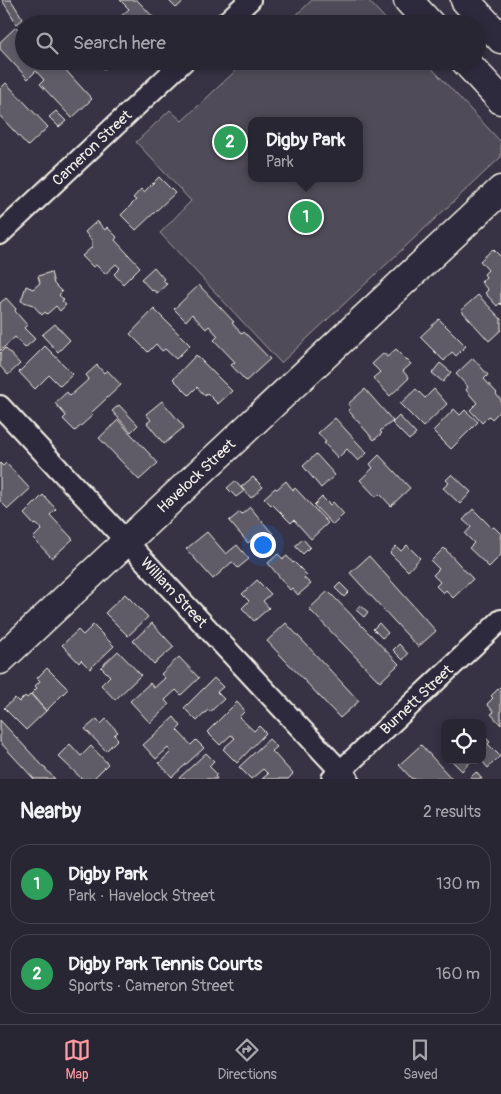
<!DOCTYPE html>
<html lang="en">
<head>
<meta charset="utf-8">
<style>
  body { margin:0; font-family:Pangolin,sans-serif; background:#312e3b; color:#f1f3f6 }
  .controls { position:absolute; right:15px; bottom:15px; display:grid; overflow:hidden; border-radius:10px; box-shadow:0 2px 8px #0003 }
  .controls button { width:45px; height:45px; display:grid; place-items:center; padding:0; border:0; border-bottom:1px solid #45434e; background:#292633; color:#f1f3f6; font:25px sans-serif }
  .you { position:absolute; left:262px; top:544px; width:18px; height:18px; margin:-12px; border:4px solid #fff; border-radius:50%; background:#1a73e8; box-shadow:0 0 0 8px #1a73e833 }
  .badge { display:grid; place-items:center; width:32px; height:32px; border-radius:50%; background:#ff9aa2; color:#fff; font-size:16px; font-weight:700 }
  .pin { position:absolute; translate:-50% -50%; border:2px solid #fff; box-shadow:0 1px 5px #0006 }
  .popup { position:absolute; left:248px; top:117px; width:115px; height:65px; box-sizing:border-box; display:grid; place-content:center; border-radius:10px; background:#292633; filter:drop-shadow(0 1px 4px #0005); font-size:16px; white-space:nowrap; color:#a5a5ac }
  .popup b { font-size:19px; color:#f1f3f6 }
  .popup::after { content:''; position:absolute; left:50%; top:100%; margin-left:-10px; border:10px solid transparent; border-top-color:#292633 }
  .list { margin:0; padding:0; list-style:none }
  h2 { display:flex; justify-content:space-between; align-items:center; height:65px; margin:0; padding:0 20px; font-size:21px }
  h2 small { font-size:16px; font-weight:400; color:#a5a5ac }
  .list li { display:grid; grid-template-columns:32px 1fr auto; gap:15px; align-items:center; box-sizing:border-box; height:80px; margin:0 10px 10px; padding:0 10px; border:1px solid #45434e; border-radius:20px }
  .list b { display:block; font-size:19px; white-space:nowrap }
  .list p { margin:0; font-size:16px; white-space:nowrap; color:#a5a5ac }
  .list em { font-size:16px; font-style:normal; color:#a5a5ac }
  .icon { flex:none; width:28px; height:28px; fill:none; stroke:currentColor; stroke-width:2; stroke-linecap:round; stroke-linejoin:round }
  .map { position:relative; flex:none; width:501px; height:779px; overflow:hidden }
  .search { position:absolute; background:#292633; box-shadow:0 2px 8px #0003; left:15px; right:15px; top:15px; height:55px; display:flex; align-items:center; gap:12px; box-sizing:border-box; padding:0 18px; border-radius:28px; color:#a5a5ac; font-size:19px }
  .sheet { height:245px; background:#292633 }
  nav { display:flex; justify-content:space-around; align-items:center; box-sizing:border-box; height:70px; border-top:1px solid #45434e; background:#292633; font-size:14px; color:#a5a5ac }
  nav a { display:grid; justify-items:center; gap:2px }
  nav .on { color:#ff9aa2 }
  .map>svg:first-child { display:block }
  .green { fill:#504b59; stroke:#a29ea0; fill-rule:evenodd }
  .building { fill:#5f5c67; stroke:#f4f1e8 }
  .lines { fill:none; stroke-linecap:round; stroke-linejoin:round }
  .street-casing { stroke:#f4f1e8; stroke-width:24 }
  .secondary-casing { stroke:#f4f1e8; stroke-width:31 }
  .street { stroke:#2f2a3d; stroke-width:20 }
  .secondary { stroke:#2f2a3d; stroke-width:28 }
  .labels { text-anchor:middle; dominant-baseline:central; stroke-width:4; stroke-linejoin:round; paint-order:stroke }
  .street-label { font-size:15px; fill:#f4f1e8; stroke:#2f2a3d }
</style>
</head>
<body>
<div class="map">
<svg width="501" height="779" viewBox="0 0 501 779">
  <rect width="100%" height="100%" fill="#373244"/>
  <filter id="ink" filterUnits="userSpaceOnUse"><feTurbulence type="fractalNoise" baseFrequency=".02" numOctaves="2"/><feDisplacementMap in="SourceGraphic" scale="10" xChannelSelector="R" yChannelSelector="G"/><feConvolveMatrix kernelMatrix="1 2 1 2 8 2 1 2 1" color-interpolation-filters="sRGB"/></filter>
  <g filter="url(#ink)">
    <path class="green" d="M 312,0 L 368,0 L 390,24 L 287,24 Z
      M 246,61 L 425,61 L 501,142 L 501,157 L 281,363 L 160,233 L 191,201 L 136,142 L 170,110 L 182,121 ZM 252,121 L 360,121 L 360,178 L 252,178 Z"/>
    <path class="building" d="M 2,0 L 11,0 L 23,19 L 17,24 Z
      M 120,0 L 137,0 L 158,22 L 156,24 L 123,24 L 118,19 L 129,9 Z
      M 168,0 L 185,0 L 176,8 Z
      M 16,27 L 24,35 L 24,61 L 48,61 L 56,69 L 61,65 L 92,99 L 72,118 L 40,84 L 44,80 L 36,71 L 28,79 L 0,49 L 0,42 Z
      M 97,61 L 113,61 L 104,69 Z
      M 6,83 L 48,127 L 28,146 L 0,116 L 0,89 Z
      M 56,111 L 66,121 L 59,127 L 49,117 Z
      M 159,177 L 175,193 L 136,230 L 121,215 L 136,200 L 133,198 L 141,189 L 144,192 Z
      M 97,221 L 105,230 L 107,227 L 117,237 L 115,240 L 140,267 L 123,284 L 114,274 L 120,268 L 116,264 L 105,274 L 96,265 L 93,267 L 82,256 L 92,247 L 92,241 L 85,232 Z
      M 493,249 L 501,257 L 501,305 L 500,303 L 497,306 L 485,293 L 488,290 L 481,282 L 486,277 L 484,274 L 488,270 L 480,261 Z
      M 154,267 L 164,279 L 163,280 L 167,284 L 157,293 L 153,290 L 152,291 L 141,279 Z
      M 51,272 L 54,284 L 62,292 L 59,295 L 64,300 L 62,301 L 66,305 L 60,311 L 56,306 L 47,314 L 45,312 L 42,315 L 33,305 L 21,301 L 26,286 L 33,289 L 40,283 L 38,276 Z
      M 199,285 L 234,322 L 232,323 L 242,334 L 244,332 L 270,359 L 246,381 L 231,365 L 235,362 L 214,340 L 218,336 L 209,326 L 206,329 L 192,314 L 186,321 L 174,309 Z
      M 478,295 L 501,319 L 501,330 L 489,341 L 461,310 Z
      M 6,298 L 16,309 L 15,311 L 27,325 L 24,328 L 35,339 L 25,348 L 15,337 L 0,351 L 0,303 Z
      M 154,309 L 190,345 L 176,359 L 165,349 L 162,351 L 156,344 L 148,352 L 130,334 Z
      M 439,319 L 466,346 L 456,356 L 452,352 L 444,361 L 420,337 Z
      M 55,324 L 70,340 L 58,352 L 42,335 Z
      M 45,346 L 73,374 L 60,386 L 49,375 L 35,389 L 19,372 Z
      M 5,348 L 20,364 L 8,375 L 0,366 L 0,353 Z
      M 396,349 L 411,364 L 403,371 L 409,378 L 390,396 L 373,378 L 380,372 L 372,364 L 384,353 L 387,357 Z
      M 196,355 L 232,391 L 218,404 L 207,393 L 205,396 L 197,387 L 189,395 L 173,379 Z
      M 473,358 L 488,375 L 484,379 L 497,393 L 496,394 L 501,400 L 501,410 L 492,419 L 489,416 L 482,423 L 470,410 L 477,403 L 466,390 L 468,387 L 456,374 Z
      M 440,363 L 451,372 L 443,382 L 432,373 Z
      M 97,365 L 104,373 L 107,370 L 121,385 L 91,413 L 93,415 L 75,431 L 63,419 L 66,416 L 55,403 L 67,392 L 70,396 L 89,379 L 86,375 Z
      M 365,389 L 393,421 L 380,431 L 382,433 L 374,440 L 348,410 L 351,408 L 348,404 Z
      M 416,389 L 425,398 L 434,389 L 447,404 L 423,427 L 400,404 Z
      M 162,401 L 184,427 L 164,444 L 147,423 L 151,420 L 146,414 Z
      M 119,405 L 138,425 L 131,432 L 112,411 Z
      M 454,409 L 460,415 L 465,410 L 478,422 L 451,449 L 433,431 Z
      M 399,416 L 416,434 L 409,440 L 392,423 Z
      M 335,418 L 367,453 L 358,461 L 347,449 L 338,458 L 324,443 L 326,442 L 318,433 Z
      M 118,420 L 158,463 L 139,480 L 99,438 Z
      M 316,454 L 335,475 L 321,488 L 303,466 Z
      M 379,455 L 410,488 L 391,506 L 380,494 L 376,497 L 360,480 L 373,468 L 370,464 Z
      M 0,463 L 3,466 L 6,463 L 30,489 L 8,509 L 0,501 Z
      M 452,474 L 471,492 L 460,504 L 443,488 L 449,483 L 446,480 Z
      M 253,477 L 263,487 L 251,498 L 241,487 Z
      M 235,481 L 244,491 L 236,497 L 227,488 Z
      M 286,481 L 293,490 L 295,488 L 328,523 L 311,539 L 294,520 L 291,523 L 272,504 L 271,505 L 264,498 L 275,488 L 277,489 Z
      M 43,495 L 56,509 L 50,515 L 73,539 L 52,558 L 33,538 L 42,529 L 36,524 L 34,525 L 24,514 Z
      M 322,497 L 330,505 L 333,502 L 344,514 L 333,525 L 314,505 Z
      M 250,507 L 273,534 L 263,542 L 257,535 L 248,543 L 229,521 L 240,512 L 242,514 Z
      M 473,509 L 492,528 L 494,527 L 501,534 L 500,538 L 501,539 L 501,555 L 489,567 L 469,548 L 474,543 L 465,534 L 471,527 L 463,520 Z
      M 207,532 L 226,554 L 237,545 L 249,559 L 238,568 L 232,562 L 213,579 L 186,549 Z
      M 303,539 L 310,547 L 303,554 L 295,546 Z
      M 407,545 L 420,558 L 408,571 L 390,553 L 396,546 L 401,551 Z
      M 444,548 L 473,579 L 453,598 L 446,590 L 443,593 L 436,586 L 440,582 L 433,575 L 439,569 L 431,561 Z
      M 278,554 L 283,559 L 287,556 L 293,563 L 294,562 L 307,575 L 304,578 L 311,584 L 298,595 L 292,588 L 290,590 L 268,563 Z
      M 369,556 L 436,631 L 418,647 L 350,573 Z
      M 257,580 L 271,594 L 263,601 L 269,608 L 254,621 L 242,608 L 249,601 L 242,594 Z
      M 340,583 L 349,592 L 344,597 L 335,588 Z
      M 328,591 L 399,664 L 380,682 L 309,609 Z
      M 125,594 L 148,617 L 128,636 L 105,613 Z
      M 360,605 L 368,612 L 364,617 L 356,610 Z
      M 152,623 L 174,647 L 154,664 L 133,641 Z
      M 286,623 L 359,701 L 340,718 L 267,641 Z
      M 379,623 L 388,633 L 382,638 L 373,629 Z
      M 93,625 L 114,646 L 90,669 L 81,660 L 79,663 L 62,645 L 78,630 L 83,635 Z
      M 399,644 L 408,654 L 403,660 L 393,650 Z
      M 118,651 L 141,675 L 115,700 L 101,685 L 110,676 L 101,667 Z
      M 179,657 L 199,678 L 181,695 L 176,690 L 165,700 L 169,705 L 150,723 L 130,701 L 150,683 L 154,688 L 165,678 L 161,674 Z
      M 47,668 L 68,689 L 46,711 L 31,694 L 37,688 L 35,686 L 40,681 L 37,678 Z
      M 214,678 L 223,687 L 217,692 L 224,699 L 210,712 L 208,710 L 197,721 L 184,708 Z
      M 501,686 L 501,725 L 491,714 L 494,712 L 487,704 L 493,698 L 491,696 Z
      M 31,694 L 46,711 L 26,730 L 4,708 L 15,698 L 19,702 L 25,696 L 27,698 Z
      M 237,702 L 245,711 L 239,717 L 254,731 L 259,726 L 266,733 L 237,763 L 223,749 L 235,738 L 231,735 L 220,745 L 207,732 Z
      M 174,717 L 181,726 L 177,730 L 191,745 L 196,740 L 204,748 L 172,777 L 159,763 L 171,752 L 168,748 L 156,759 L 143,745 Z
      M 97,719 L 101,724 L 106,719 L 118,732 L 114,735 L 118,739 L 106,751 L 85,729 Z
      M 0,720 L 55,779 L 34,779 L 0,742 Z
      M 482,734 L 490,742 L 488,744 L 500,756 L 488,768 L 481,760 L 482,760 Z
      M 269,739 L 277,747 L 272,751 L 293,774 L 288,779 L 262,779 L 268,774 L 263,769 L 251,779 L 239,767 Z
      M 70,744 L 81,756 L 91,746 L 108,764 L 93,779 L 82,779 L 58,756 Z
      M 421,745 L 452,779 L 412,779 L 399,765 Z
      M 206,753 L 214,761 L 209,766 L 217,774 L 215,776 L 217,779 L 178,779 Z
      M 451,760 L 472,760 L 462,771 Z
      M 476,772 L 482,779 L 469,779 Z"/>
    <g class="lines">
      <defs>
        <g id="street">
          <path d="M 224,24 L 250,0"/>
          <path id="s1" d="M 0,234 L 184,61"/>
          <path id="s2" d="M 0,406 L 348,779"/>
          <path id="s3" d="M 332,779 L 501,620"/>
        </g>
        <g id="secondary">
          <path d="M 408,0 L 430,24"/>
          <path d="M 465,0 L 501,39"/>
          <path d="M 465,61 L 501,100"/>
          <path id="s4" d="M 0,660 L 501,190"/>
        </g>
      </defs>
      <use href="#street" class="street-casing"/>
      <use href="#secondary" class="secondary-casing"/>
      <use href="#street" class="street"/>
      <use href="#secondary" class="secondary"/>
    </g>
  </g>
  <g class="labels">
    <g class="street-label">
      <text stroke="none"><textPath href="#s1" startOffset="126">Cameron Street</textPath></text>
      <text stroke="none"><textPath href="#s4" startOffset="269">Havelock Street</textPath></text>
      <text stroke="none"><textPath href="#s2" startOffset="255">William Street</textPath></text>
      <text stroke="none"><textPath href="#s3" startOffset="116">Burnett Street</textPath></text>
    </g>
  </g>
</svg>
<div class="controls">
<button><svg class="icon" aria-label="locate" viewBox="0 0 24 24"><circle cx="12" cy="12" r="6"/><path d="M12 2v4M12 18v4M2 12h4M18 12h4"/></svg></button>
</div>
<div class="you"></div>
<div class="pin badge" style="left:306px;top:217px;background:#2e9e5b">1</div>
<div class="popup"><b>Digby Park</b>Park</div>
<div class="pin badge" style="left:230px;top:142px;background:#2e9e5b">2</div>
<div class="search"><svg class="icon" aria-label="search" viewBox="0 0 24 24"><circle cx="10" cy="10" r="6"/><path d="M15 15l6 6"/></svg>Search here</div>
</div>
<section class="sheet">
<h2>Nearby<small>2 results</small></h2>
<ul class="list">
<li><span class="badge" style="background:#2e9e5b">1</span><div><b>Digby Park</b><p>Park · Havelock Street</p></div><em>130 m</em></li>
<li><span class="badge" style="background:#2e9e5b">2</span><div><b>Digby Park Tennis Courts</b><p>Sports · Cameron Street</p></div><em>160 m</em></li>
</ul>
</section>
<nav>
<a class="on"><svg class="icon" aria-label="map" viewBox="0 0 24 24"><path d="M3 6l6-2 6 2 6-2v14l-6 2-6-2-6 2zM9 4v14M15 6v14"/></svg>Map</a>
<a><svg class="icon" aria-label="directions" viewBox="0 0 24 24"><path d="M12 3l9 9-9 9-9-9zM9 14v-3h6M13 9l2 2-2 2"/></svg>Directions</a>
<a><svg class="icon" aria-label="saved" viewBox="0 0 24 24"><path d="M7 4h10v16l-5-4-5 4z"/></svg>Saved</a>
</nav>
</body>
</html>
